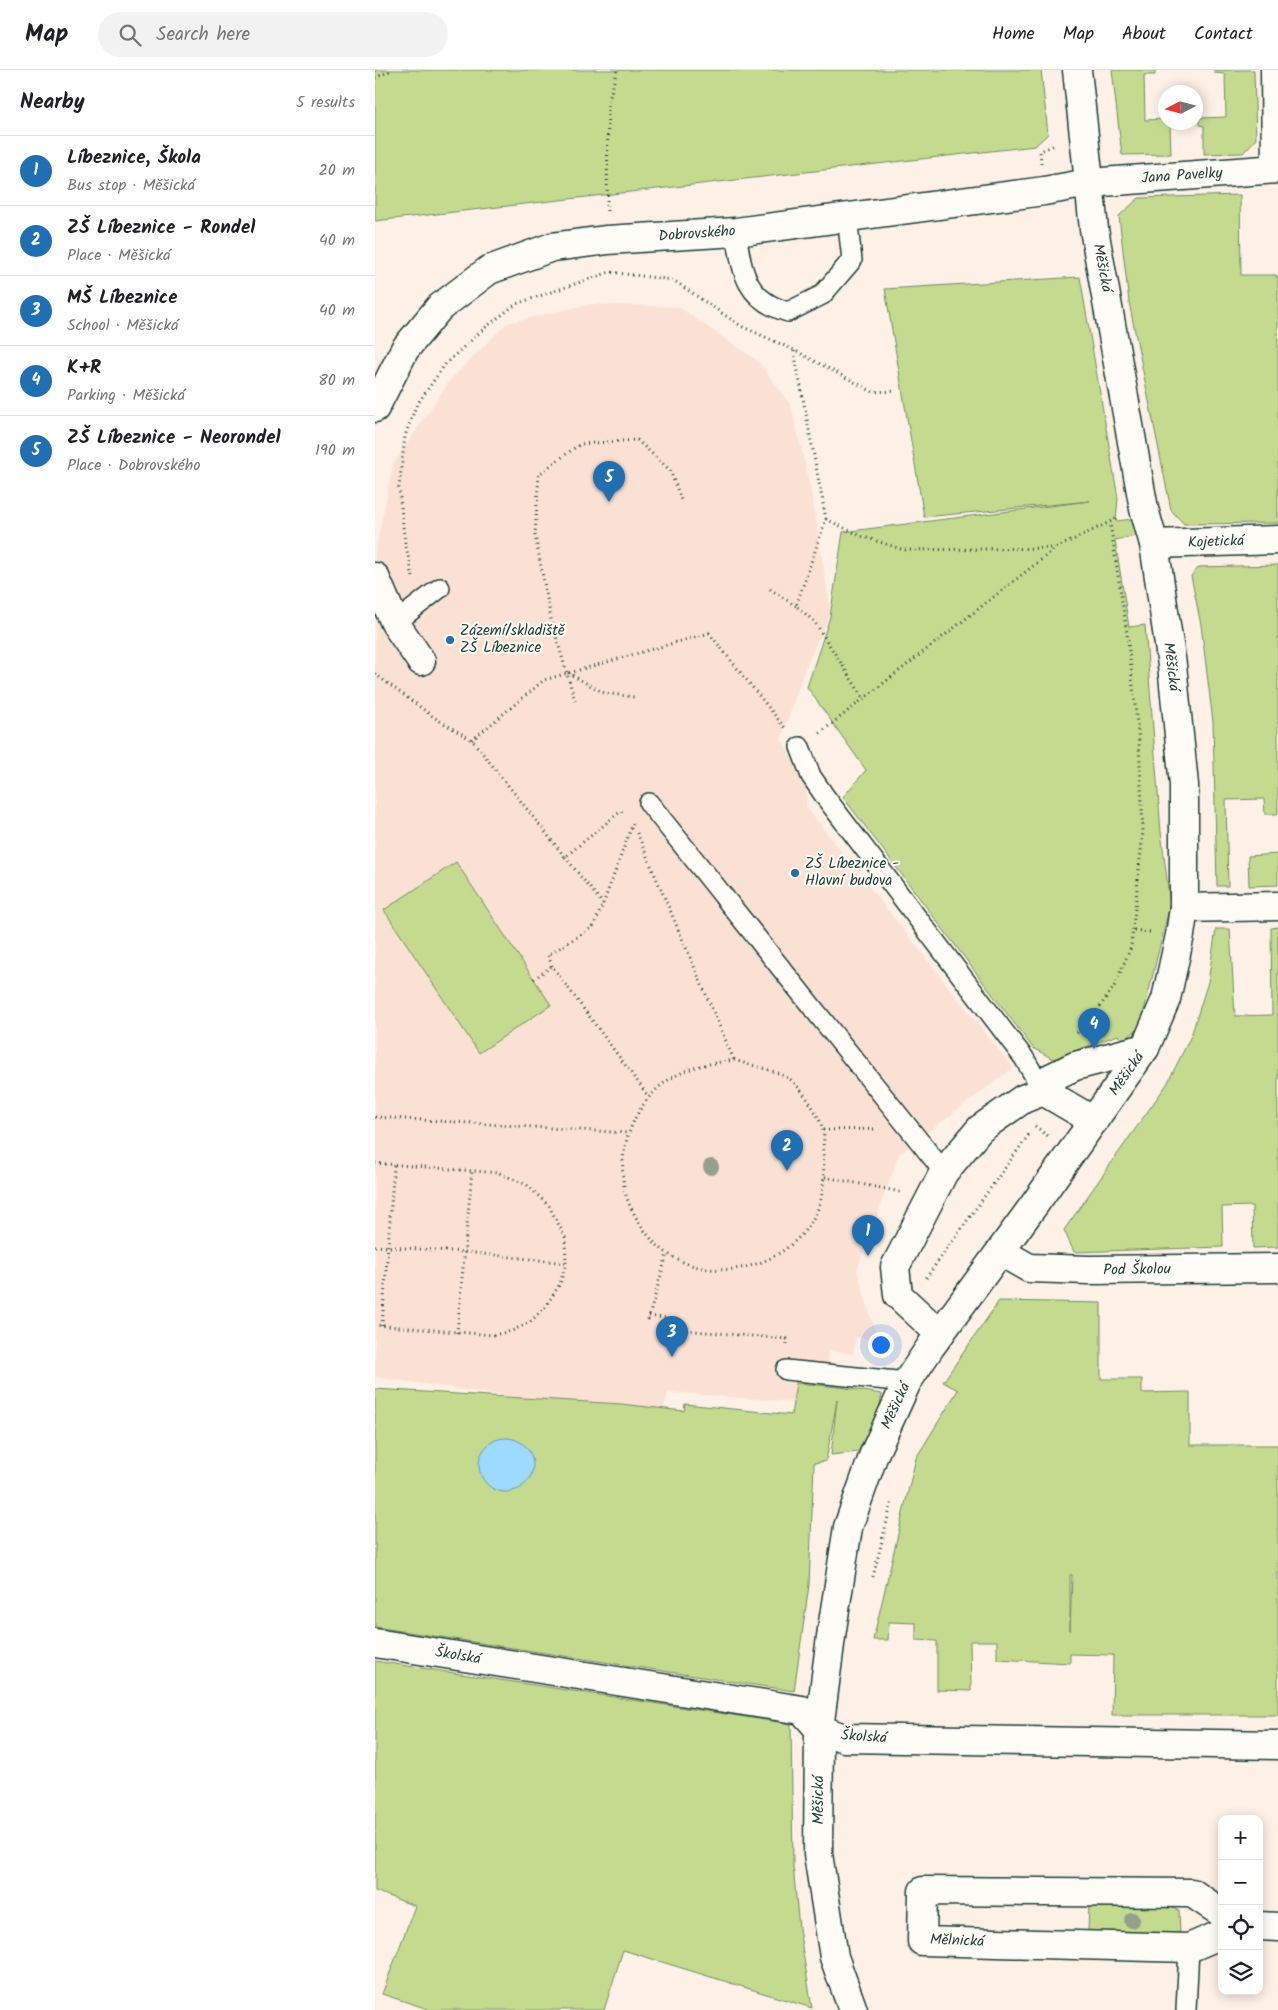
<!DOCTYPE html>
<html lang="en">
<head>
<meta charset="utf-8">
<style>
  body { margin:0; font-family:Kalam,sans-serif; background:#f2f2f2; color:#202124 }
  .controls { position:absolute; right:15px; bottom:15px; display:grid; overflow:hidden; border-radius:10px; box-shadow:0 2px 12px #0003 }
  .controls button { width:45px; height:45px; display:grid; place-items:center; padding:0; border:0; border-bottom:1px solid #e0e0e0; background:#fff; color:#202124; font:25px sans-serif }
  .compass { position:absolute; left:783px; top:15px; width:45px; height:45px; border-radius:50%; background:#fff; box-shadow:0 2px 12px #0003; rotate:264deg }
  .you { position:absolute; left:505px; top:1274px; width:18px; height:18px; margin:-12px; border:4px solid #fff; border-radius:50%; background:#1a73e8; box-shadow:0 0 0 8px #1a73e833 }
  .badge { display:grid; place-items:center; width:32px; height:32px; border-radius:50%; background:#1f6fb2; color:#fff; font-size:16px; font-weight:700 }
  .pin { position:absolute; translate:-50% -41px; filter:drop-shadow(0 1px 2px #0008) }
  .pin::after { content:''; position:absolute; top:26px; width:18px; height:15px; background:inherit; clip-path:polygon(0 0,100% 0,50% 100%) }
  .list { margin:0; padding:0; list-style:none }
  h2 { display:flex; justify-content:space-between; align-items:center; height:65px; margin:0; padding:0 20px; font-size:21px }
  h2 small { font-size:16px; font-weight:400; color:#757577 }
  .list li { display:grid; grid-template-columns:32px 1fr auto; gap:15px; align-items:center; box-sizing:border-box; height:70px; padding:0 20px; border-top:1px solid #e0e0e0 }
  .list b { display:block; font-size:19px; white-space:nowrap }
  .list p { margin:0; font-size:16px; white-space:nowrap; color:#757577 }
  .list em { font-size:16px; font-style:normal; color:#757577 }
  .icon { flex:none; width:28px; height:28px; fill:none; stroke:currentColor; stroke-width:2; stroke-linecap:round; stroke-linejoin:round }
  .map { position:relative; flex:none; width:903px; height:1940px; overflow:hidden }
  header { display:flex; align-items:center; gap:30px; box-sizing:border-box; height:70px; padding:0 25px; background:#fff; border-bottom:1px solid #e0e0e0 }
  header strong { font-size:24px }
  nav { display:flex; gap:28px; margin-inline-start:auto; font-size:18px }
  .search { width:350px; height:45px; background:#f2f2f2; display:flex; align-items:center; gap:12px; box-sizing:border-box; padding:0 18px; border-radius:28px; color:#757577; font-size:19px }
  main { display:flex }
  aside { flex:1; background:#fff }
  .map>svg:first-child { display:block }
  .built { fill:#fae1d4 }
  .green { fill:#c4da8f; stroke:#728c62; fill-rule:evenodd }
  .water { fill:#9ed9fe; stroke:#6b9bad }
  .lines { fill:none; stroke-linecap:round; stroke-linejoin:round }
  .service-casing { stroke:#1f3d34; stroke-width:22 }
  .minor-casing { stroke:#1f3d34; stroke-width:31 }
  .tertiary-casing { stroke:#1f3d34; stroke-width:31 }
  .path { stroke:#1f3d34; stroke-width:3; stroke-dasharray:1 4; stroke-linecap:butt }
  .service { stroke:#fdfcf7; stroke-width:19 }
  .minor { stroke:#fdfcf7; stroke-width:28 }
  .tertiary { stroke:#fdfcf7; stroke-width:28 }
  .tree { fill:#959f8e }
  .poi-dot { fill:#1f6fb2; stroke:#fdfcf7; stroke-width:2 }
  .labels { text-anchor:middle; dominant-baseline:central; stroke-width:4; stroke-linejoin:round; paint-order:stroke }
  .street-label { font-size:15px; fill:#1f3d34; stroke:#fdfcf7 }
  .poi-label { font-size:15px; fill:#1f3d34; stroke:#fdfcf7; text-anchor:start }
</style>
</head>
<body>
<header>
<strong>Map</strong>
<div class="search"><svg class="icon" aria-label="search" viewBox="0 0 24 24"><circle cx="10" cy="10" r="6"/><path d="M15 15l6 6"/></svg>Search here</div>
<nav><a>Home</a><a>Map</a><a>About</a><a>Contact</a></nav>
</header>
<main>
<aside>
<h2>Nearby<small>5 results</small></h2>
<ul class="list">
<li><span class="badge">1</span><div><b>Líbeznice, Škola</b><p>Bus stop · Měšická</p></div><em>20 m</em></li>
<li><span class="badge">2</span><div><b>ZŠ Líbeznice - Rondel</b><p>Place · Měšická</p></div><em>40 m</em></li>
<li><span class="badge">3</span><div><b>MŠ Líbeznice</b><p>School · Měšická</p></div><em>40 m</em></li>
<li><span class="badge">4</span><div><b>K+R</b><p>Parking · Měšická</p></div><em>80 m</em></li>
<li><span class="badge">5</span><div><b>ZŠ Líbeznice - Neorondel</b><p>Place · Dobrovského</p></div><em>190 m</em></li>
</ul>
</aside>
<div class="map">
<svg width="903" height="1940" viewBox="0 0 903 1940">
  <rect width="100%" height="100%" fill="#fcf0e7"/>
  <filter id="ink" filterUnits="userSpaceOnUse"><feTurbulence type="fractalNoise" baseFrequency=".02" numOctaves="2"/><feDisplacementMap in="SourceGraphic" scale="10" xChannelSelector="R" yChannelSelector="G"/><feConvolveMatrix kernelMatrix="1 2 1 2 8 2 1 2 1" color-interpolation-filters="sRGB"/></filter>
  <g filter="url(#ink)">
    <path class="built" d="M 215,234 L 303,237 L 383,291 L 416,336 L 435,416 L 456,543 L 432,593 L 406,670 L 432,709 L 431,737 L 638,998 L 524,1084 L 482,1200 L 503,1271 L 481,1267 L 478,1284 L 454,1280 L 451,1311 L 422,1308 L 418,1332 L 293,1322 L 285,1348 L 0,1307 L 0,483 L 18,395 L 75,310 L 132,253 Z"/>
    <path class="green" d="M 0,0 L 666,0 L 673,64 L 660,76 L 0,151 Z
      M 737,0 L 780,0 L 780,5 L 769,5 L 770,50 L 790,49 L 790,52 L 800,53 L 800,55 L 795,56 L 796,84 L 747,85 Z
      M 839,0 L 879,0 L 881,69 L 868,83 L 829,84 L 829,56 L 824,55 L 824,48 L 851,47 L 850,4 L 839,3 Z
      M 865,125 L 866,205 L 901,205 L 901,207 L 903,207 L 903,453 L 809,454 L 796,440 L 754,232 L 744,146 L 764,128 Z
      M 705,207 L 743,428 L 741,451 L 758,449 L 761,466 L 740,470 L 754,557 L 770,555 L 786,762 L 795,835 L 765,957 L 747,972 L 743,965 L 678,989 L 658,978 L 468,727 L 491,700 L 432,617 L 455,547 L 468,462 L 715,431 L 549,447 L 510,219 Z
      M 903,495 L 903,744 L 890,744 L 889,729 L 851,730 L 853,816 L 842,816 L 838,652 L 826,555 L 816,506 L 824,497 Z
      M 903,784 L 903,815 L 874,816 L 873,786 Z
      M 81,792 L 176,935 L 104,983 L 9,840 Z
      M 903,857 L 903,1177 L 878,1178 L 877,1136 L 847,1137 L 848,1177 L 699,1182 L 689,1160 L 792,1014 L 816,966 L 833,912 L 841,859 L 855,859 L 860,946 L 897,945 L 896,858 Z
      M 624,1231 L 726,1233 L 726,1309 L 767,1309 L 767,1323 L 815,1322 L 815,1375 L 903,1375 L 903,1645 L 737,1645 L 738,1585 L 695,1584 L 695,1593 L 622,1589 L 622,1571 L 595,1571 L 596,1621 L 562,1620 L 562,1571 L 541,1570 L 541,1553 L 514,1552 L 513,1570 L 498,1570 L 541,1388 L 583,1320 L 568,1312 ZM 695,1505 L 697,1505 L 695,1561 Z
      M 421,1313 L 465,1317 L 507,1324 L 503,1344 L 483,1382 L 456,1385 L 462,1330 L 451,1391 L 439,1393 L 434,1515 L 419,1621 L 0,1557 L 0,1319 L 246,1334 L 309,1341 L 310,1334 L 416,1345 Z
      M 0,1591 L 416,1654 L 418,1796 L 424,1858 L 437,1938 L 248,1880 L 229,1940 L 56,1940 L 7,1924 L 40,1836 L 0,1821 Z
      M 789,1833 L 804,1841 L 805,1863 L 793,1870 L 720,1867 L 713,1861 L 714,1835 Z"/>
    <path class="water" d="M104 1395a27 27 0 1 1 54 0a27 27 0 1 1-54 0Z"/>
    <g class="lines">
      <defs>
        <path id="service" d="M 361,162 C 367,201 370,230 413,242 L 447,225 L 477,190 L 472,147
          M 20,553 L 65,518
          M 425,677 L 436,706 L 451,728 L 649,988 L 668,1021
          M 274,733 L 569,1102
          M 411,1300 L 532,1312
          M 811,1940 L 814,1878"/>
        <path id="minor" d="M 900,0 L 901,99
          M 0,338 L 30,279 L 64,238 L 114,200 L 177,177 L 232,170 L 361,162 L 669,121 L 714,113 L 903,99
          M 779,474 L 903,470
          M 0,507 L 20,553 L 46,591
          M 809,838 L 903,836
          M 668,1021 L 673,1009 L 700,996 L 770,978
          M 626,1182 L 654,1198 L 714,1200 L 903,1198
          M 565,1264 L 523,1225 L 520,1197 L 569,1102 L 605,1059 L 648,1029 L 668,1021 L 719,1051
          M 0,1573 L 427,1640 L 444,1659 L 469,1668 L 903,1675
          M 847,1843 L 817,1823 L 548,1821 L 547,1871 L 814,1878 L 847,1864
          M 884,1856 L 903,1857"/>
        <path id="tertiary" d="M 478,1940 L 459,1887 L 443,1784 L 444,1659 L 457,1559 L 473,1457 L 499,1384 L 532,1312 L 556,1276 L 659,1135 L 770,978 L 791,929 L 805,865 L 809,838 L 809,715 L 797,595 L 779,474 L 769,439 L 719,159 L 702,0"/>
      </defs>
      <use href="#service" class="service-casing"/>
      <use href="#minor" class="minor-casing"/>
      <use href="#tertiary" class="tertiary-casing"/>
      <path class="path" d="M 0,8 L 17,0
        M 666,93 L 665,81 L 680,75
        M 232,141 L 233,34 L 242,0
        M 419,281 L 451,449 L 421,536 L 439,551 L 489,629
        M 451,449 L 486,466 L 529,480 L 680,478
        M 38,507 L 30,473 L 24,418 L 30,366 L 41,336 L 71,293 L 111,257 L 141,234 L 235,202 L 298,210 L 366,256 L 419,280 L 498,322 L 521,321
        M 395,519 L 421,536
        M 193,603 L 229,623 L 259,627
        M 0,604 L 60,648 L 97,670 L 190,787 L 246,741 L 249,744
        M 200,631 L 176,549 L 160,465 L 164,404 L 205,374 L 262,370 L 295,400 L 306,430
        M 445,663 L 681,478 L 741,449
        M 97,670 L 169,610 L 334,563 L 410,658
        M 262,763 L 359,990
        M 190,787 L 228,834
        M 759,860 L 775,862
        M 177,896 L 173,885 L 218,857 L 228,834 L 258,753
        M 159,909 L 177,896 L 273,1026
        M 702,963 L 714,952 L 739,917 L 756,877 L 768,761 L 764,671 L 752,563 L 735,453
        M 359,990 C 373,995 401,1000 413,1008 C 425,1015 446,1047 448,1061 C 450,1067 448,1073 448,1080 C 449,1099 450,1117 444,1136 C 422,1194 343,1219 292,1183 C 276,1172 266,1157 257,1140 C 233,1094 257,1026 304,1004 C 321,995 340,993 359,990 Z
        M 0,1047 L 253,1063
        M 660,1056 L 673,1066
        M 448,1060 L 503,1059
        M 0,1093 L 124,1103 L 152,1115 L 174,1136 L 190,1167 L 191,1193 L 185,1214 L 171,1236 L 155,1252 L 137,1261 L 118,1265 L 0,1255
        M 450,1107 L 526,1122
        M 0,1176 L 90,1182 L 191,1193
        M 551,1208 L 655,1063
        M 274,1246 L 298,1249 L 296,1259 L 412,1269 L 412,1274
        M 273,1250 L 292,1184
        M 7,1256 L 19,1095
        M 82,1263 L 97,1101
        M 498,1507 L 517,1431"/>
      <use href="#service" class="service"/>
      <use href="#minor" class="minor"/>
      <use href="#tertiary" class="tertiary"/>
    </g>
    <g class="tree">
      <circle cx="336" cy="1097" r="8"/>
      <circle cx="757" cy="1850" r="8"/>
    </g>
  </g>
  <g class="poi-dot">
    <circle cx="75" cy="570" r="5"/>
    <circle cx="420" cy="803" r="5"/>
  </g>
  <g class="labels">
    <g class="street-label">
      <text transform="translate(807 106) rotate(-4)">Jana Pavelky</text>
      <text transform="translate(322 164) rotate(-4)">Dobrovského</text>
      <text transform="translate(727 198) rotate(79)">Měšická</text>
      <text transform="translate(841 472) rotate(-2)">Kojetická</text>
      <text transform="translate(796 597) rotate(83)">Měšická</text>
      <text transform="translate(752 1004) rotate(-55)">Měšická</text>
      <text transform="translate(762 1200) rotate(-1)">Pod Školou</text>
      <text transform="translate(521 1336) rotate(-65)">Měšická</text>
      <text transform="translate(83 1586) rotate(9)">Školská</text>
      <text transform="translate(489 1667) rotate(4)">Školská</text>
      <text transform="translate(444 1730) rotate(-90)">Měšická</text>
      <text transform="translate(582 1871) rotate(2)">Mělnická</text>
    </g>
    <g class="poi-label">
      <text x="85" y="561">Zázemí/skladiště<tspan x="85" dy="17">ZŠ Líbeznice</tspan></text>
      <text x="430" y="794">ZŠ Líbeznice -<tspan x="430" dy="17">Hlavní budova</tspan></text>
    </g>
  </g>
</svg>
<div class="controls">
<button>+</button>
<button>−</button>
<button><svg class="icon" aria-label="locate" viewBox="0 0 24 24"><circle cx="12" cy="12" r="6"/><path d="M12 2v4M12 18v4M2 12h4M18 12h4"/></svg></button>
<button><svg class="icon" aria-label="layers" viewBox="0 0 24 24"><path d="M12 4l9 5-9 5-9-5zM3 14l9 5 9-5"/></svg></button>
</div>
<svg class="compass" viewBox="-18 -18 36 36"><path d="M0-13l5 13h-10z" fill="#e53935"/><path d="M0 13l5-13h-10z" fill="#757577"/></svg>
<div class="you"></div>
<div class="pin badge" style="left:493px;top:1186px">1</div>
<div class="pin badge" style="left:412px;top:1101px">2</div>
<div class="pin badge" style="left:297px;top:1287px">3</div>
<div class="pin badge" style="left:719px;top:979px">4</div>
<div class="pin badge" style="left:234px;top:432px">5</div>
</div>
</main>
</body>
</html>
